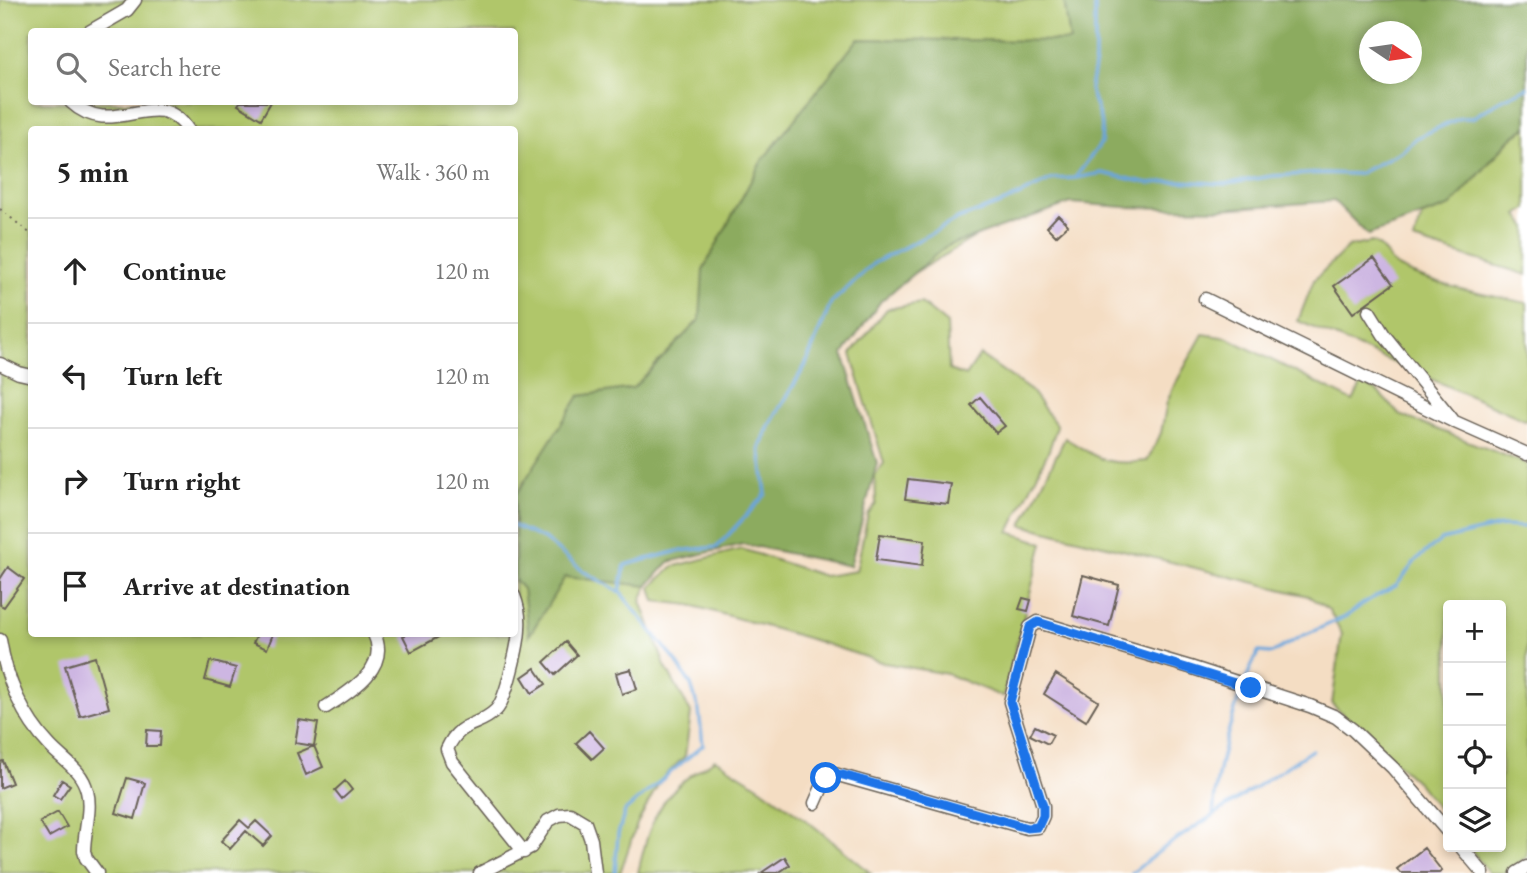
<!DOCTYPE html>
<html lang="en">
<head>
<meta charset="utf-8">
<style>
  body { margin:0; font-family:"EB Garamond",serif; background:#f2f2f2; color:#222 }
  .controls { position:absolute; right:21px; bottom:21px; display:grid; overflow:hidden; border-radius:7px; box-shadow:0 4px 10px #0003 }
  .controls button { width:63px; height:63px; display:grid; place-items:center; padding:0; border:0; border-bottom:2px solid #e0e0e0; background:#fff; color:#222; font:35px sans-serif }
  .compass { position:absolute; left:1359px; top:21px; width:63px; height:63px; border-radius:50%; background:#fff; box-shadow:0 4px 10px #0003; rotate:103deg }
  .stop { position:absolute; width:21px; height:21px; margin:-16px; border:5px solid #1a73e8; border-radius:50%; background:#fff }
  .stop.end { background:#1a73e8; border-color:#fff; box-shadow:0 2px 7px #0008 }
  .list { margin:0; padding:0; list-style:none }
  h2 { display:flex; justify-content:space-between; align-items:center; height:91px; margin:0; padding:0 28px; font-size:30px }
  h2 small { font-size:23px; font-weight:400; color:#767676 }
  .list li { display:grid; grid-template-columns:46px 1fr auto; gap:21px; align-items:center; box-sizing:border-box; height:105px; padding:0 28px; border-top:2px solid #e0e0e0 }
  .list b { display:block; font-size:26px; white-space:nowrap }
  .list em { font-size:23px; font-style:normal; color:#767676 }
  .icon { flex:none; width:38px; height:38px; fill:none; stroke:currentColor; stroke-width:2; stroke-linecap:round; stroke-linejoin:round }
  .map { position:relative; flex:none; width:1527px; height:873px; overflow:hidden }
  .search { position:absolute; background:#fff; box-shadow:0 4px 10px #0003; left:28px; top:28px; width:490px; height:77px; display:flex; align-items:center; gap:18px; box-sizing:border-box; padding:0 24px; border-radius:7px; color:#767676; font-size:26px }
  .panel { position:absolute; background:#fff; box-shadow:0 4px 10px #0003; left:28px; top:126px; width:490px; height:511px; border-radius:7px }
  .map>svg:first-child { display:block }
  .green { fill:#b0c66a; stroke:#667143; stroke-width:2; fill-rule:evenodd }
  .forest { fill:#8cab5e; stroke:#54643d; stroke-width:2; fill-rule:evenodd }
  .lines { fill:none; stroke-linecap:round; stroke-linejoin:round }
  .stream { stroke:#6aa5da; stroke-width:3.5 }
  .building { fill:#cdb6e2 }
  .minor-casing { stroke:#686056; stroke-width:15 }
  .path { stroke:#686056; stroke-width:2; stroke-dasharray:2 5; stroke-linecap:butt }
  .minor { stroke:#fff; stroke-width:12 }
  .route { stroke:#1a73e8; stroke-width:9 }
</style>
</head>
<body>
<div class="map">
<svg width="1527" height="873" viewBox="0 0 1527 873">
  <rect width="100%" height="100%" fill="#fff"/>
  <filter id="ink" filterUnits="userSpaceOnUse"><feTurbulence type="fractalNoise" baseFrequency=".0143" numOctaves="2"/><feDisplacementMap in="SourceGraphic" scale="14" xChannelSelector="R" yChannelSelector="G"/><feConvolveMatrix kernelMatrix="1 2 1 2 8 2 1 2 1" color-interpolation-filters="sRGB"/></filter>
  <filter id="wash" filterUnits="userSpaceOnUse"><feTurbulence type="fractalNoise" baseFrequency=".00686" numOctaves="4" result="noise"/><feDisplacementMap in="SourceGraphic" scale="28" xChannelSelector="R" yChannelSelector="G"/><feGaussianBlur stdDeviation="1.57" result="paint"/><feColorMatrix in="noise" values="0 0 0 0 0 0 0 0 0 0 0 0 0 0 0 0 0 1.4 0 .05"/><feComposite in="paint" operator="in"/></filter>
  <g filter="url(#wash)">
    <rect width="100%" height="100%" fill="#f4ddc3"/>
    <path class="green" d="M 0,0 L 1097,0 L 1069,189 L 975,237 L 889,288 L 655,567 L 641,601 L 665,666 L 691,713 L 685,756 L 660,781 L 637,824 L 620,873 L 0,873 ZM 32,32 L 514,32 L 514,102 L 32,102 ZM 32,130 L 514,130 L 514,634 L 32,634 Z
      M 1527,127 L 1527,209 L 1518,215 L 1527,227 L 1527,275 L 1413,240 L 1423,216 L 1451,206 L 1511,139 Z
      M 1372,242 C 1386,247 1387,262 1399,268 C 1439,287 1485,294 1527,303 L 1527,421 L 1298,321 L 1314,280 L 1348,247 Z
      M 921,303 L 947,324 L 949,370 L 966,376 L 980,355 L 1031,391 L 1057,426 L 1049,450 L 1009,532 L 1043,543 L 1003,697 L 947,674 L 884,663 L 807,638 L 690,605 L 655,601 L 651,587 L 672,567 L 742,549 L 824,576 L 856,571 L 868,514 L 876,504 L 875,476 L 884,463 L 851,354 L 887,309 Z
      M 1203,334 L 1228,338 L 1353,401 L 1362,383 L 1377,391 L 1400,415 L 1527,464 L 1527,857 L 1504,873 L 1489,873 L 1469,847 L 1501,847 L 1501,605 L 1448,605 L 1448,821 L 1418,783 L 1332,704 L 1342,634 L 1329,610 L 1308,596 L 1022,525 L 1065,438 C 1100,459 1104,466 1147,461 L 1161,433 L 1167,402 L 1173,388 Z
      M 715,759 L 760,787 L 815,827 L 871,873 L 638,873 C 645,841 653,808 679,785 C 689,775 703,768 715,759 Z"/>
    <path class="forest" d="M 1064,0 L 1527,0 L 1527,127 L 1510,139 L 1451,206 L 1368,235 L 1334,201 L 1221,209 L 1124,207 L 1071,203 L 945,247 L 881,301 L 843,354 L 877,463 L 850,566 L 743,544 L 669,562 L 647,586 L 565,577 L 529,636 L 523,589 L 515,580 L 515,492 L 517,493 L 579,396 L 633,388 L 700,319 L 703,270 L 761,162 L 858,39 L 1070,41 ZM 1370,32 L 1412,32 L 1412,74 L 1370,74 Z"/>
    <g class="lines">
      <path class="stream" d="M 1075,178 L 1101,143 L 1102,125 L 1090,89 L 1095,61 L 1095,0
        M 514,526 L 544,539 L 583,571 L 620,592 L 676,661 L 691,685 L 699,711 L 703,745 L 625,811 L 618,834 L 615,873
        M 620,592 L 625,565 L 678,551 L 717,547 L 766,494 L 760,448 L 769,426 L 805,366 L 831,303 L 874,263 L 932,233 L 958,219 L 1005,202 L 1053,179 L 1075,178 L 1102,173 L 1149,183 L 1178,181 L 1225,184 L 1272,176 L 1324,173 L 1358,174 L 1402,151 L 1416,138 L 1460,118 L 1472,118 L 1499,101 L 1527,88
        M 1213,816 C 1216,764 1235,700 1258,652 L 1272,653 L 1300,637 L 1345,617 L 1367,601 L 1396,586 L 1417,559 L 1441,540 L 1501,526 L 1527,527
        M 1132,873 L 1165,847 L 1312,750"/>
    </g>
    <g id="blocks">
      <path class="building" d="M 240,102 L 271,102 L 261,119 L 238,105 Z
        M 1058,215 L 1068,225 L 1056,236 L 1047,227 Z
        M 1374,258 L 1393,284 L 1353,313 L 1334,286 Z
        M 980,397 L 1005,426 L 996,433 L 971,405 Z
        M 908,479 L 951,484 L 948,504 L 905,499 Z
        M 880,534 L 925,540 L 922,566 L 876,560 Z
        M 8,567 L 24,579 L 4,607 L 0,605 L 0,579 Z
        M 1083,575 L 1119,585 L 1109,626 L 1073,616 Z
        M 1023,598 L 1031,600 L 1028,611 L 1019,609 Z
        M 257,634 L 273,634 L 267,649 L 253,643 Z
        M 407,634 L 444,634 L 411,652 L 403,636 Z
        M 566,642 L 577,655 L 555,675 L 544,662 Z
        M 95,657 L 109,708 L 80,716 L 65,666 Z
        M 210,661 L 236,668 L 230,687 L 205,680 Z
        M 535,668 L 546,684 L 532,693 L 522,677 Z
        M 631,669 L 637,689 L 622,694 L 616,673 Z
        M 1056,674 L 1098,701 L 1086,721 L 1044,694 Z
        M 299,720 L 318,723 L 314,746 L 323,767 L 306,775 L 297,753 L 314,746 L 295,743 Z
        M 1035,726 L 1053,735 L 1048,744 L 1030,735 Z
        M 147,730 L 161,731 L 160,746 L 146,746 Z
        M 589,731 L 604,748 L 592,759 L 576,743 Z
        M 3,761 L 12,783 L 0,788 L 0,762 Z
        M 127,778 L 145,783 L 135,819 L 116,813 Z
        M 62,780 L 70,785 L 60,799 L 53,795 Z
        M 345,781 L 352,790 L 342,799 L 335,790 Z
        M 58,812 L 67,827 L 49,837 L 40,822 Z
        M 240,820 L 249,828 L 256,821 L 272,836 L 263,846 L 246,831 L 230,849 L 221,841 Z
        M 1424,848 L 1442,871 L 1439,873 L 1400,873 L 1397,869 Z
        M 785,857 L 790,865 L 778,873 L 761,873 Z"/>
    </g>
  </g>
  <g filter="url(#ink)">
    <use href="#blocks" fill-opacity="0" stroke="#686056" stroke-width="2"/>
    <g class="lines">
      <defs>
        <path id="minor" d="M 89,32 L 127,10 L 135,0
          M 71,102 C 114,142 157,82 188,130
          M 1205,299 L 1455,422 L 1527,454
          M 1369,311 L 1384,335 L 1452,419
          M 0,364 L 19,373 L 32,376
          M 514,596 C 518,606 520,616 519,628 C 519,643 506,700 496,710 C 478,728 461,719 447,749 L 452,762 L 524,852
          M 0,640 C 6,679 23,718 50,746 C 64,761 82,770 87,791 C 92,810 84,831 84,851 L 86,858 L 97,873
          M 326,707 C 349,692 391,668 374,634
          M 815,803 L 826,778 L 831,773 L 1027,828 L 1038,827 L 1043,816 L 1043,806 L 1010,702 L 1030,627 L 1038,622 L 1190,667 L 1310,706 L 1336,717 L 1353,730 L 1393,768 L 1448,832
          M 1461,847 L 1483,873
          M 480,873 L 531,847 L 548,821 L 559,815 L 570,814 L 585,823 L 591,840 L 595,873
          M 1517,873 L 1527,867"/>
      </defs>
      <use href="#minor" class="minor-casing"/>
      <path class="path" d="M 0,209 L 32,235"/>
      <use href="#minor" class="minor"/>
    </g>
  </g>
  <g class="lines" filter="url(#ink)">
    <path class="route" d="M 826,778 L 831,773 L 843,775 L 1027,828 L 1038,827 L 1043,816 L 1043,806 L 1010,702 L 1030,627 L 1038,622 L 1251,688"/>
  </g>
</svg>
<div class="controls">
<button>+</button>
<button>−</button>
<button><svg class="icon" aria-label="locate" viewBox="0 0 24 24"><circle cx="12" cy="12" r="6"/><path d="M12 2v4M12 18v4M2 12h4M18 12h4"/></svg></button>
<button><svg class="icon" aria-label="layers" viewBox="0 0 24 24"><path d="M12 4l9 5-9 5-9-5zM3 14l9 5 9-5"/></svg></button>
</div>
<svg class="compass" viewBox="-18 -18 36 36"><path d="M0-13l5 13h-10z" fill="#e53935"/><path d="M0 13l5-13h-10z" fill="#767676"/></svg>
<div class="stop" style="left:826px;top:778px"></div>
<div class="stop end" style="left:1251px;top:688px"></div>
<div class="search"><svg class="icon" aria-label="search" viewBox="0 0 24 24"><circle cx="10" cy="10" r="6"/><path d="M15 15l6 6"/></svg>Search here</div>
<section class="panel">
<h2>5 min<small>Walk · 360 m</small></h2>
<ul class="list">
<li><svg class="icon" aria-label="ahead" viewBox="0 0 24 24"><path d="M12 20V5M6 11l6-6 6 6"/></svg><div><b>Continue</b></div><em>120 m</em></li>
<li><svg class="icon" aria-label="left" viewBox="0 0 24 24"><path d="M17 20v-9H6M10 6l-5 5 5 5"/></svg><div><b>Turn left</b></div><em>120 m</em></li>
<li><svg class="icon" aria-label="right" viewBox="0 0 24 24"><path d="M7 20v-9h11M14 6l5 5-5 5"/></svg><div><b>Turn right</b></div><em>120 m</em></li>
<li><svg class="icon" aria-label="arrive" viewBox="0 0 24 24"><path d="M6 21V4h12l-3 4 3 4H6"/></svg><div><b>Arrive at destination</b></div></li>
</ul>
</section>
</div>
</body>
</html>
